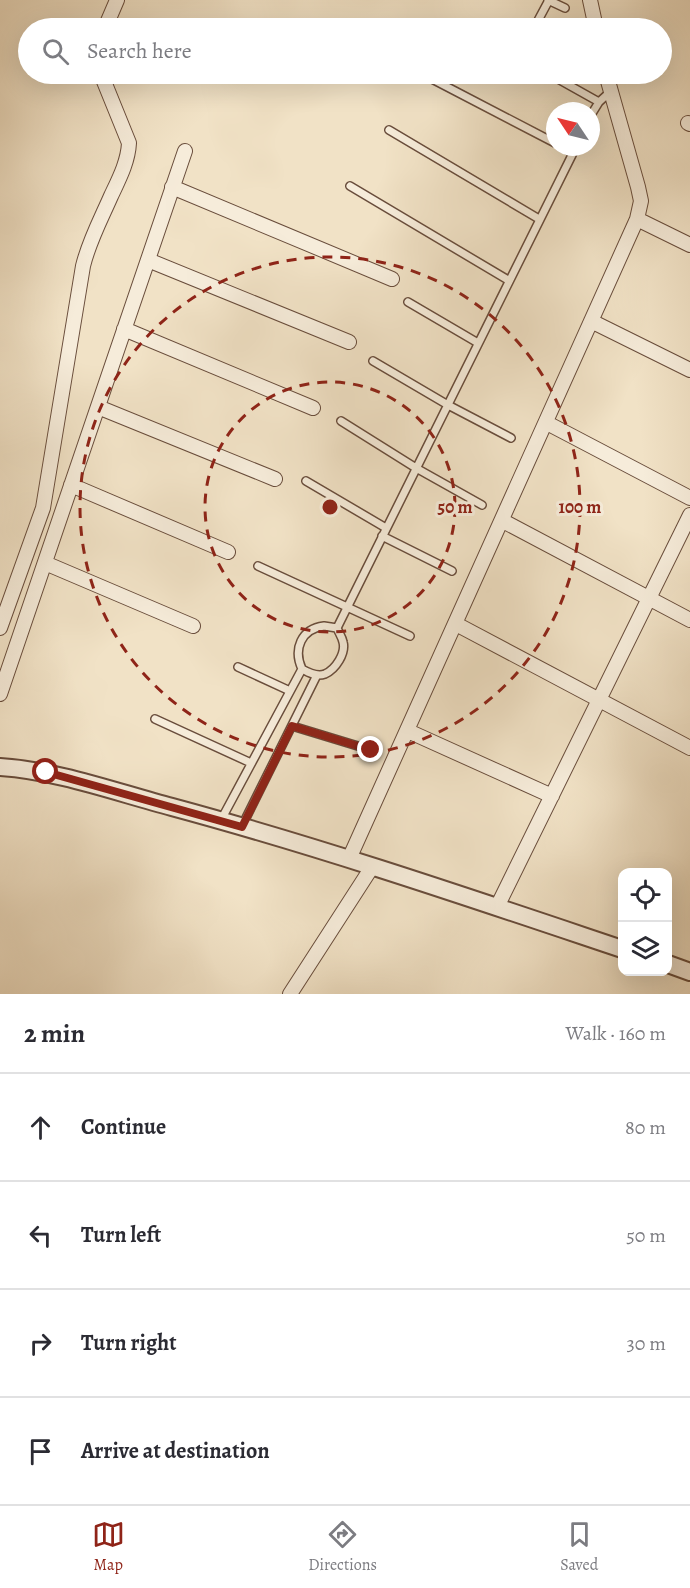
<!DOCTYPE html>
<html lang="en">
<head>
<meta charset="utf-8">
<style>
  body { margin:0; font-family:Alegreya,serif; background:#f2f2f3; color:#2b2b33 }
  .controls { position:absolute; right:18px; bottom:18px; display:grid; overflow:hidden; border-radius:12px; box-shadow:0 6px 24px #0002 }
  .controls button { width:54px; height:54px; display:grid; place-items:center; padding:0; border:0; border-bottom:2px solid #e1e1e2; background:#fff; color:#2b2b33; font:30px sans-serif }
  .compass { position:absolute; left:546px; top:102px; width:54px; height:54px; border-radius:50%; background:#fff; box-shadow:0 6px 24px #0002; rotate:305deg }
  .stop { position:absolute; width:18px; height:18px; margin:-14px; border:4px solid #8f2418; border-radius:50%; background:#fff }
  .stop.end { background:#8f2418; border-color:#fff; box-shadow:0 2px 6px #0008 }
  .list { margin:0; padding:0; list-style:none }
  h2 { display:flex; justify-content:space-between; align-items:center; height:78px; margin:0; padding:0 24px; font-size:26px }
  h2 small { font-size:20px; font-weight:400; color:#7c7c81 }
  .list li { display:grid; grid-template-columns:39px 1fr auto; gap:18px; align-items:center; box-sizing:border-box; height:108px; padding:0 24px; border-top:2px solid #e1e1e2 }
  .list b { display:block; font-size:22px; white-space:nowrap }
  .list em { font-size:20px; font-style:normal; color:#7c7c81 }
  .icon { flex:none; width:33px; height:33px; fill:none; stroke:currentColor; stroke-width:2; stroke-linecap:round; stroke-linejoin:round }
  .map { position:relative; flex:none; width:690px; height:994px; overflow:hidden }
  .search { position:absolute; background:#fff; box-shadow:0 6px 24px #0002; left:18px; right:18px; top:18px; height:66px; display:flex; align-items:center; gap:15px; box-sizing:border-box; padding:0 21px; border-radius:33px; color:#7c7c81; font-size:22px }
  .sheet { height:510px; background:#fff }
  nav { display:flex; justify-content:space-around; align-items:center; box-sizing:border-box; height:84px; border-top:2px solid #e1e1e2; background:#fff; font-size:16px; color:#7c7c81 }
  nav a { display:grid; justify-items:center; gap:3px }
  nav .on { color:#8f2418 }
  .map>svg:first-child { display:block }
  .lines { fill:none; stroke-linecap:round; stroke-linejoin:round }
  .service-casing { stroke:#694d3c; stroke-width:10 }
  .minor-casing { stroke:#694d3c; stroke-width:16 }
  .tertiary-casing { stroke:#694d3c; stroke-width:20 }
  .service { stroke:#f6ecda; stroke-width:7 }
  .minor { stroke:#f6ecda; stroke-width:14 }
  .tertiary { stroke:#f6ecda; stroke-width:16 }
  .route { stroke:#8f2418; stroke-width:8 }
  .ring { fill:none; stroke:#8f2418; stroke-width:3; stroke-dasharray:10 8 }
  .centre { fill:#8f2418; stroke:#f6ecda; stroke-width:3 }
  .ring-label { font-size:18px; text-anchor:middle; font-weight:bold; fill:#8f2418; stroke:#f6ecda; stroke-width:6; stroke-linejoin:round; paint-order:stroke }
</style>
</head>
<body>
<div class="map">
<svg width="690" height="994" viewBox="0 0 690 994">
  <rect width="100%" height="100%" fill="#f1e2c6"/>
  <filter id="stains"><feTurbulence type="fractalNoise" baseFrequency=".00333" numOctaves="4"/><feColorMatrix values="0 0 0 0 .2 0 0 0 0 .09 0 0 0 0 .02 0 0 0 .5 -.17"/></filter>
  <radialGradient id="worn" r=".72"><stop offset=".6" stop-color="#630" stop-opacity="0"/><stop offset="1" stop-color="#630" stop-opacity=".3"/></radialGradient>
  <g class="lines">
    <defs>
      <path id="service" d="M 548,0 L 565,8
        M 460,26 L 465,28
        M 534,28 L 549,0
        M 549,74 L 599,102
        M 432,79 L 555,143
        M 591,115 L 599,102 L 610,92
        M 389,130 L 539,219
        M 562,147 L 573,153
        M 350,186 L 508,280
        M 408,302 L 478,343
        M 373,361 L 448,405 L 511,438
        M 341,421 L 416,468 L 482,505
        M 306,481 L 386,528
        M 382,536 L 452,571
        M 258,566 L 410,636
        M 324,626 L 337,628 C 339,633 342,637 343,642 C 346,653 336,669 325,674 C 317,677 309,673 302,669 C 293,649 301,629 324,626 Z
        M 337,628 L 576,147
        M 238,667 L 290,691
        M 155,719 L 251,763
        M 292,726 L 371,750
        M 221,820 L 302,669
        M 242,826 L 317,675"/>
      <path id="minor" d="M 590,0 L 596,28
        M 105,28 L 117,0
        M 688,123 L 690,124
        M 172,187 L 392,279
        M 637,219 L 690,245
        M 148,260 L 349,342
        M 591,321 L 690,370
        M 124,329 L 313,408
        M 98,407 L 275,479
        M 547,423 L 690,498
        M 71,485 L 228,552
        M 503,521 L 690,620
        M 45,563 L 193,626
        M 456,624 L 690,748
        M 0,628 L 43,508 L 83,266 C 89,241 101,219 111,196 C 119,179 128,162 129,143 L 101,74
        M 0,694 L 185,151
        M 408,731 L 552,796
        M 349,859 L 637,219 L 641,201 L 638,187 L 606,74
        M 497,907 L 690,515
        M 290,994 L 372,867"/>
      <path id="tertiary" d="M 0,767 C 59,771 115,792 172,807 C 324,848 473,899 622,949
        M 668,964 L 690,972"/>
    </defs>
    <use href="#service" class="service-casing"/>
    <use href="#minor" class="minor-casing"/>
    <use href="#tertiary" class="tertiary-casing"/>
    <use href="#service" class="service"/>
    <use href="#minor" class="minor"/>
    <use href="#tertiary" class="tertiary"/>
  </g>
  <g class="lines">
    <path class="route" d="M 46,772 L 242,827 L 292,726 L 371,750"/>
  </g>
  <g class="ring">
    <circle cx="330" cy="507" r="125"/>
    <circle cx="330" cy="507" r="250"/>
  </g>
  <circle cx="330" cy="507" r="9" class="centre"/>
  <g class="ring-label">
    <text x="455" y="513">50 m</text>
    <text x="580" y="513">100 m</text>
  </g>
  <rect width="100%" height="100%" filter="url(#stains)"/>
  <rect width="100%" height="100%" fill="url(#worn)"/>
</svg>
<div class="controls">
<button><svg class="icon" aria-label="locate" viewBox="0 0 24 24"><circle cx="12" cy="12" r="6"/><path d="M12 2v4M12 18v4M2 12h4M18 12h4"/></svg></button>
<button><svg class="icon" aria-label="layers" viewBox="0 0 24 24"><path d="M12 4l9 5-9 5-9-5zM3 14l9 5 9-5"/></svg></button>
</div>
<svg class="compass" viewBox="-18 -18 36 36"><path d="M0-13l5 13h-10z" fill="#e53935"/><path d="M0 13l5-13h-10z" fill="#7c7c81"/></svg>
<div class="stop" style="left:46px;top:772px"></div>
<div class="stop end" style="left:371px;top:750px"></div>
<div class="search"><svg class="icon" aria-label="search" viewBox="0 0 24 24"><circle cx="10" cy="10" r="6"/><path d="M15 15l6 6"/></svg>Search here</div>
</div>
<section class="sheet">
<h2>2 min<small>Walk · 160 m</small></h2>
<ul class="list">
<li><svg class="icon" aria-label="ahead" viewBox="0 0 24 24"><path d="M12 20V5M6 11l6-6 6 6"/></svg><div><b>Continue</b></div><em>80 m</em></li>
<li><svg class="icon" aria-label="left" viewBox="0 0 24 24"><path d="M17 20v-9H6M10 6l-5 5 5 5"/></svg><div><b>Turn left</b></div><em>50 m</em></li>
<li><svg class="icon" aria-label="right" viewBox="0 0 24 24"><path d="M7 20v-9h11M14 6l5 5-5 5"/></svg><div><b>Turn right</b></div><em>30 m</em></li>
<li><svg class="icon" aria-label="arrive" viewBox="0 0 24 24"><path d="M6 21V4h12l-3 4 3 4H6"/></svg><div><b>Arrive at destination</b></div></li>
</ul>
</section>
<nav>
<a class="on"><svg class="icon" aria-label="map" viewBox="0 0 24 24"><path d="M3 6l6-2 6 2 6-2v14l-6 2-6-2-6 2zM9 4v14M15 6v14"/></svg>Map</a>
<a><svg class="icon" aria-label="directions" viewBox="0 0 24 24"><path d="M12 3l9 9-9 9-9-9zM9 14v-3h6M13 9l2 2-2 2"/></svg>Directions</a>
<a><svg class="icon" aria-label="saved" viewBox="0 0 24 24"><path d="M7 4h10v16l-5-4-5 4z"/></svg>Saved</a>
</nav>
</body>
</html>
